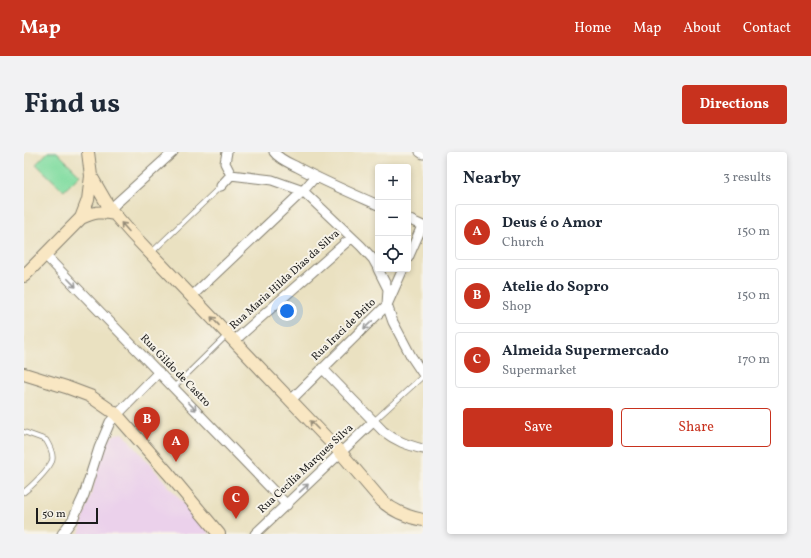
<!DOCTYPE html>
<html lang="en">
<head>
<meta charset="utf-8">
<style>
  body { margin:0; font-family:Vollkorn,serif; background:#f2f2f3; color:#1f2937 }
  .controls { position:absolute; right:12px; top:12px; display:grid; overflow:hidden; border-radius:4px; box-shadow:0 2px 6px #0003 }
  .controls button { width:36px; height:36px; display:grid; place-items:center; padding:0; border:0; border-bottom:1px solid #e0e1e3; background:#fff; color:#1f2937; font:20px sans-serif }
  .scale { position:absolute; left:12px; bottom:10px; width:62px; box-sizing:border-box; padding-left:4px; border:2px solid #1c1c1c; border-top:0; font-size:11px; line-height:14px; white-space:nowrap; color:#1c1c1c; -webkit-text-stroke:3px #f7f3e8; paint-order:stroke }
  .you { position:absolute; left:263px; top:159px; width:14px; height:14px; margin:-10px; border:3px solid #fff; border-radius:50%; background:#1a73e8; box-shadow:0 0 0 6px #1a73e833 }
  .badge { display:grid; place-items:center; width:26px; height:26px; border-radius:50%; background:#c8321e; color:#fff; font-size:13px; font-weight:700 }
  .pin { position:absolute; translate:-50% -33px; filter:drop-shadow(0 1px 2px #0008) }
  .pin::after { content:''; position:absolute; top:21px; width:14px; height:12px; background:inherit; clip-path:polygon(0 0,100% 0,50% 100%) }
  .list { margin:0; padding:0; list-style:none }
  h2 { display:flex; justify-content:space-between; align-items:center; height:52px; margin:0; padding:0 16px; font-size:17px }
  h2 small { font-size:13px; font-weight:400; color:#747a83 }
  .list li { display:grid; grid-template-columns:26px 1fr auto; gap:12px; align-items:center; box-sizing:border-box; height:56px; margin:0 8px 8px; padding:0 8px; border:1px solid #e0e1e3; border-radius:4px }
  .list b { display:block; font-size:15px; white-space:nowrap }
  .list p { margin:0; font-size:13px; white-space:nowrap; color:#747a83 }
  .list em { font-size:13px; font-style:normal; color:#747a83 }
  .actions { display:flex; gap:8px; padding:12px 16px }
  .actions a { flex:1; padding:9px 0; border:1px solid #c8321e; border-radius:4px; text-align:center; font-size:14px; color:#c8321e }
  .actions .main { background:#c8321e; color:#fff }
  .icon { flex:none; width:22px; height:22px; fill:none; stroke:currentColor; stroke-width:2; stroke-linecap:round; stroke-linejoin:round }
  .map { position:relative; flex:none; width:399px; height:382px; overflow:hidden; border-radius:4px }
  header { display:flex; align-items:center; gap:24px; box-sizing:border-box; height:56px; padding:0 20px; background:#c8321e; color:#fff }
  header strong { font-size:19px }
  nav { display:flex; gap:22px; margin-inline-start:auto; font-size:14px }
  .intro { display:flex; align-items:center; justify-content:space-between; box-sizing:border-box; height:96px; padding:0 24px }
  h1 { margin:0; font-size:28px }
  .button { padding:10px 18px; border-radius:4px; background:#c8321e; color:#fff; font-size:14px; font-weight:700 }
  main { display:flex; gap:24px; padding:0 24px }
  aside { flex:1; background:#fff; border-radius:4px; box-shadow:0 2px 6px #0003 }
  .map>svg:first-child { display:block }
  .built { fill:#ebd1eb }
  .green { fill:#83dda2; stroke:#507c5f }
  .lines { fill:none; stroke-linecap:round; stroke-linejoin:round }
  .lane-casing { stroke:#837e6e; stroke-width:6 }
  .street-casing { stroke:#837e6e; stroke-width:11 }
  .secondary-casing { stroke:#837e6e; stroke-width:14 }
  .lane { stroke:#fff; stroke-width:4.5 }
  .street { stroke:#fff; stroke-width:9 }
  .secondary { stroke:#f9e7c3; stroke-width:12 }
  .oneway { stroke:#968c78 }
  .oneway2 { stroke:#999 }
  .labels { text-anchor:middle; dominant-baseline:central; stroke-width:4; stroke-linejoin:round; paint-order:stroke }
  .street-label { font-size:11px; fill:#1c1c1c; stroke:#f7f3e8 }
</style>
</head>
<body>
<header>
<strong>Map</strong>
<nav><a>Home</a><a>Map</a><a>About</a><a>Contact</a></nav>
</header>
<div class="intro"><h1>Find us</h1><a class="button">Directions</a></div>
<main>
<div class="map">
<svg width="399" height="382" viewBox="0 0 399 382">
  <rect width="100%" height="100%" fill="#f7f3e8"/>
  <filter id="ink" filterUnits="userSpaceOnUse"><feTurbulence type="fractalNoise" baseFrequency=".025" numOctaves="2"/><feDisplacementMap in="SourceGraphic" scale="8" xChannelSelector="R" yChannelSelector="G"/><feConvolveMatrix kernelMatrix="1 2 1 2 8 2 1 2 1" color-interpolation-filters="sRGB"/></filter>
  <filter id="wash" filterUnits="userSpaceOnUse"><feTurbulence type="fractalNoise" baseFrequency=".012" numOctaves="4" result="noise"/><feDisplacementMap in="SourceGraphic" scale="16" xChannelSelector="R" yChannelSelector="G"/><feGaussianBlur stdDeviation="0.9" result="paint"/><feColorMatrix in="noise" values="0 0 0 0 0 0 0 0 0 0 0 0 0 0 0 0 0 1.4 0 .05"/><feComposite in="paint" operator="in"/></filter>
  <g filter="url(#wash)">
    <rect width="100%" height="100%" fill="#eae1c1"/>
    <path class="built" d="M 99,281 L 186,382 L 55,382 L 83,288 L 91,282 Z"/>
    <path class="green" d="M 24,0 L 33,0 L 56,23 L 40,39 L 12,12 Z"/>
  </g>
  <g filter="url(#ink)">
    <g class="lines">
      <defs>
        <path id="lane" d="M 127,101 L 197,34
          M 150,235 L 203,183
          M 350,269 L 399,224
          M 0,280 L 22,288 C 25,293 30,303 28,309 C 24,318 8,334 0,340"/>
        <path id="street" d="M 203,0 L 201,11 L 207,23 L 248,28 L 279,39 L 337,94 L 349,107 L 354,116
          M 250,0 C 255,7 265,11 273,15 C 299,29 327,41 354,53
          M 396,0 L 399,2
          M 197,34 L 207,23
          M 86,57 L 149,0
          M 384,67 L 399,74
          M 21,103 L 263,353
          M 384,106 L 398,74
          M 354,117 L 364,137 L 363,153 L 369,170 L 387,204 L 399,222
          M 168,144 L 279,39 L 291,25
          M 210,189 L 327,86
          M 298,216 L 359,279 C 372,289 383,293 399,297
          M 267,248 L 363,153 L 379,117
          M 38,382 L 49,367 L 60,343 L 75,296 L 86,270 L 135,220
          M 231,382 L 350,269"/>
        <path id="secondary" d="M 64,0 L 67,24 L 86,57 L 108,82 L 317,301 L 358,349 C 369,359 384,365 399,368
          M 57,66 C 71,60 76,59 90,62
          M 0,124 L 57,66 L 64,48 L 67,24
          M 0,222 L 42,235 L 66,244 L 92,262 L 144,321 L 195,382"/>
      </defs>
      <use href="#lane" class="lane-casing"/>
      <use href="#street" class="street-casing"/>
      <use href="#secondary" class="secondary-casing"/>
      <use href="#lane" class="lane"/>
      <use href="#street" class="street"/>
      <use href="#secondary" class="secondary"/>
    </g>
    <defs><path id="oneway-shaft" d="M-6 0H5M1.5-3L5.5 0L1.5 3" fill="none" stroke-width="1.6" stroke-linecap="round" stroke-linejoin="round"/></defs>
    <g class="oneway">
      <use href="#oneway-shaft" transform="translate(101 75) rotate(-132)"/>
      <use href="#oneway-shaft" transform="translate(191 169) rotate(-133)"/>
      <use href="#oneway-shaft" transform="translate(290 273) rotate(-134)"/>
    </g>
    <g class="oneway2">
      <use href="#oneway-shaft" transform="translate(48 131) rotate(46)"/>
      <use href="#oneway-shaft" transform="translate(344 173) rotate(137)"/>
      <use href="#oneway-shaft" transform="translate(168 254) rotate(46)"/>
      <use href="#oneway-shaft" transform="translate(280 336) rotate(-43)"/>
    </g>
  </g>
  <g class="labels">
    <g class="street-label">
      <text transform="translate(261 128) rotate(-42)">Rua Maria Hilda Dias da Silva</text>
      <text transform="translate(320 178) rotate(-44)">Rua Iraci de Brito</text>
      <text transform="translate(151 219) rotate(46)">Rua Gildo de Castro</text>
      <text transform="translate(282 317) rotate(-43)">Rua Cecília Marques Silva</text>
    </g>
  </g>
</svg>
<div class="controls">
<button>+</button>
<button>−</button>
<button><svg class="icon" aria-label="locate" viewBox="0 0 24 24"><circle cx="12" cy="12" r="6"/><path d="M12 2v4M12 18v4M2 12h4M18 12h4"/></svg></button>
</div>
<div class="scale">50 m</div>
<div class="you"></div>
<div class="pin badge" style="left:152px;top:310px">A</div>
<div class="pin badge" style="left:123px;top:288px">B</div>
<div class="pin badge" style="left:212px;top:367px">C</div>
</div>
<aside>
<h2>Nearby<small>3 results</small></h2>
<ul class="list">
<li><span class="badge">A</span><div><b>Deus é o Amor</b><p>Church</p></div><em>150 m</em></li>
<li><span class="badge">B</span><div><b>Atelie do Sopro</b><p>Shop</p></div><em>150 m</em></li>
<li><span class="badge">C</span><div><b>Almeida Supermercado</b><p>Supermarket</p></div><em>170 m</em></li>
</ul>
<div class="actions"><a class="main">Save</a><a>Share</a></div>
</aside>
</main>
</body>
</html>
